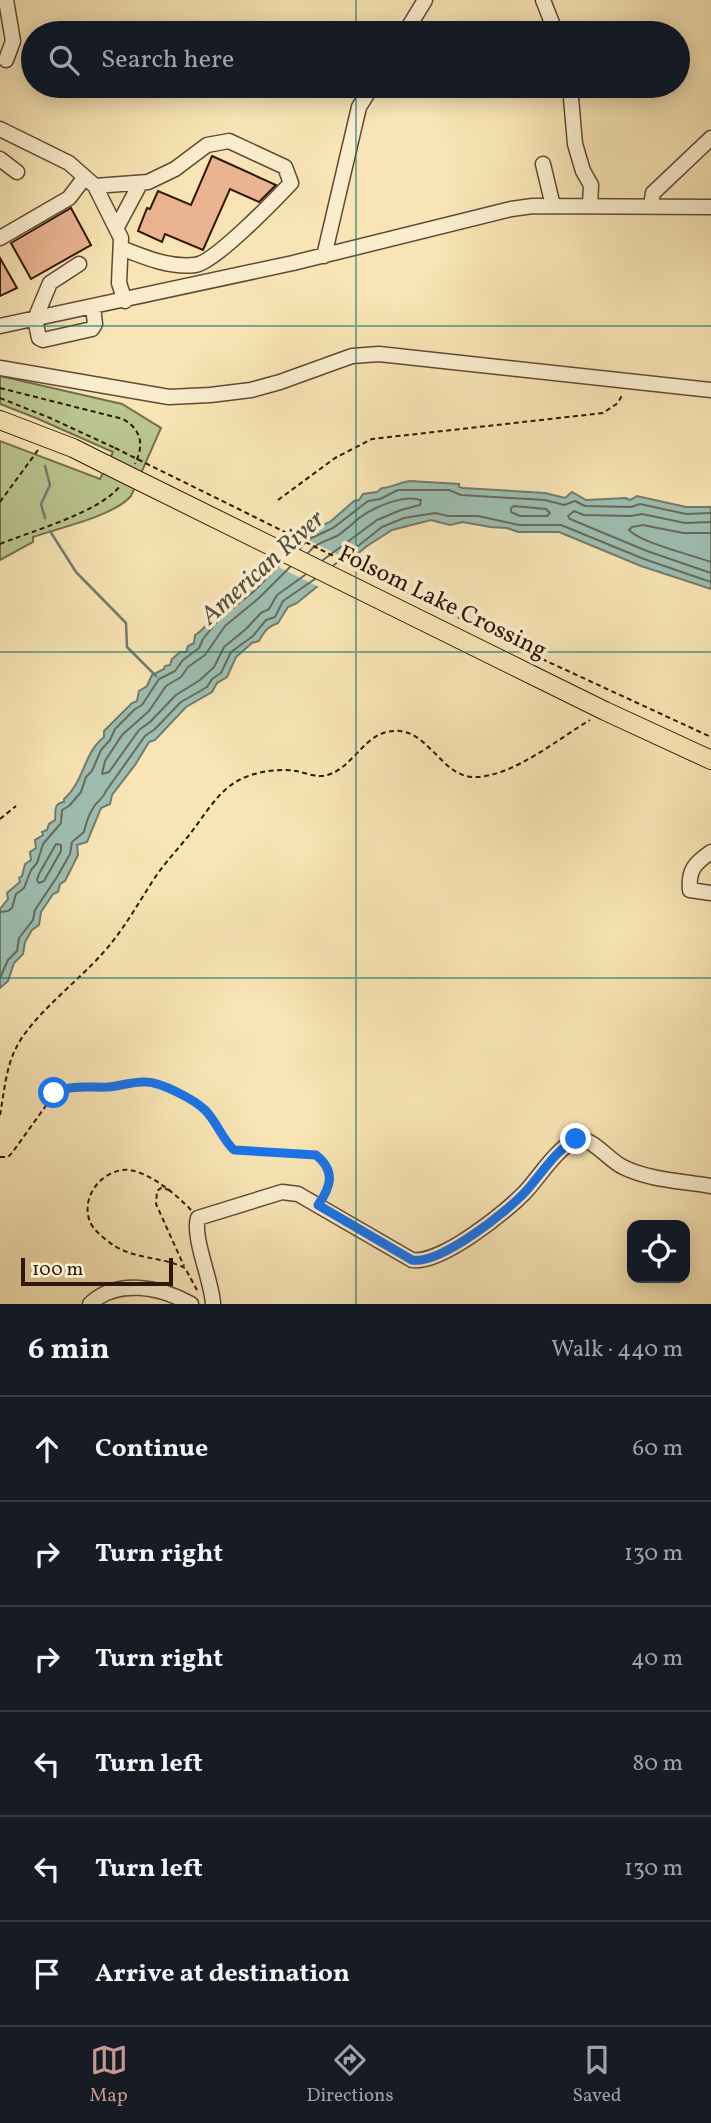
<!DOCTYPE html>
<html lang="en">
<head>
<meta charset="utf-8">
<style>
  body { margin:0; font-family:Vollkorn,serif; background:#20242c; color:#f1f3f6 }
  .controls { position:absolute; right:21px; bottom:21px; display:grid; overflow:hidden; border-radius:14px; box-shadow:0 4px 18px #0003 }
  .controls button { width:63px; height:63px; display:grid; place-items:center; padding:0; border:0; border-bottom:2px solid #363941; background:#171b24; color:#f1f3f6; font:35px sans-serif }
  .scale { position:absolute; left:21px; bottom:18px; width:152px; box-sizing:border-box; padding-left:7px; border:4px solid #2e1708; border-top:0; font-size:19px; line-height:24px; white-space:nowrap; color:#2e1708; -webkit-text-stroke:5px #faedce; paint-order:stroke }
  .stop { position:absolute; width:21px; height:21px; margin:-16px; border:5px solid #1a73e8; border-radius:50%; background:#fff }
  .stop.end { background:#1a73e8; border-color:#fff; box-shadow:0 2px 7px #0008 }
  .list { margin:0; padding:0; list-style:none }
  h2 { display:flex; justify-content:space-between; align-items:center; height:91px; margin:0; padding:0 28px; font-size:30px }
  h2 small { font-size:23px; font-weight:400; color:#9ea1a6 }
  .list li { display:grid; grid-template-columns:46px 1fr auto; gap:21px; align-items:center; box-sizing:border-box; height:105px; padding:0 28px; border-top:2px solid #363941 }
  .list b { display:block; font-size:26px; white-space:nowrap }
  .list em { font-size:23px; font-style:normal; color:#9ea1a6 }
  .icon { flex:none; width:38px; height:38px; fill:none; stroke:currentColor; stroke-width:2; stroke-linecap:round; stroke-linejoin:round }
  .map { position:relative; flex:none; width:711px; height:1304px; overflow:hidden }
  .search { position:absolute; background:#171b24; box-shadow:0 4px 18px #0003; left:21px; right:21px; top:21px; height:77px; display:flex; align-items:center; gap:18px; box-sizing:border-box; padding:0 24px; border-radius:38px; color:#9ea1a6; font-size:26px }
  .sheet { height:721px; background:#171b24 }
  nav { display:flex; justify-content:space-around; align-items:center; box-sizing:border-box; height:98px; border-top:2px solid #363941; background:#171b24; font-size:19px; color:#9ea1a6 }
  nav a { display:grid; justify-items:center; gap:4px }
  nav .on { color:#c59692 }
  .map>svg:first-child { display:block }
  .green { fill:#bac58f; stroke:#746e4c; stroke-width:2 }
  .water { fill:#9dbeb0; stroke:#717b6d; stroke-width:2 }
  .pier { fill:#f8e4b4 }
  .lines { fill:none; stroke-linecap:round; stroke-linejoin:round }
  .shore { stroke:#666a5c; stroke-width:2 }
  .stream { stroke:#717b6d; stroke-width:2.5 }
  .building { fill:#eab491; stroke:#2e1708; stroke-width:2 }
  .minor-casing { stroke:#604a33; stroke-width:17 }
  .major-casing { stroke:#2e1708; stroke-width:20 }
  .path { stroke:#2e1708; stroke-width:2; stroke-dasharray:5 3.5; stroke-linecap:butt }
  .minor { stroke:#faedce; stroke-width:14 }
  .major { stroke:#f8e4b4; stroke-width:18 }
  .major-bridge-casing { stroke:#2e1708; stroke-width:20; stroke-linecap:butt }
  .path-bridge { stroke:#2e1708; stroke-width:2; stroke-dasharray:5 3.5; stroke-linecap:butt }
  .major-bridge { stroke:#f8e4b4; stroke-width:18 }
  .route { stroke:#1a73e8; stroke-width:9 }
  .grid { fill:none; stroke:#0f766e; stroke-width:2; stroke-opacity:0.55 }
  .labels { text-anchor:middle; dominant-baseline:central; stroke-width:7; stroke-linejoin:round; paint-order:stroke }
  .street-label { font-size:24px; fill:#2e1708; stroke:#faedce }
  .water-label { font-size:26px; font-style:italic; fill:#555143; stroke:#faedce }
</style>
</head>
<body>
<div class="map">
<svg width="711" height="1304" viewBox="0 0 711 1304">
  <rect width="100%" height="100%" fill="#f8e4b4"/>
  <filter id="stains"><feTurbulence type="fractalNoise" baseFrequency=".00286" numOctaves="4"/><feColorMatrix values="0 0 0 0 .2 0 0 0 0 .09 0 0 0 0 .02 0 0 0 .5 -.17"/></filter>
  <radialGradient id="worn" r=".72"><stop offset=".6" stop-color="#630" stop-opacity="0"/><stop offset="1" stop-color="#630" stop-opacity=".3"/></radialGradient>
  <path class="green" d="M 0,376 L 122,404 L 161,428 L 131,496 C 114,516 59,528 33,537 L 33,542 L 0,560 L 0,441 L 100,479 L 113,452 L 36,418 L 0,404 Z"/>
  <path class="water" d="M 410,481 L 459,484 L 459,487 L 463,488 L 545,493 L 565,498 L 572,492 L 586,500 L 626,498 L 630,500 L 637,496 L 686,507 L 711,507 L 711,589 L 641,566 L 559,532 L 518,532 L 507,528 L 490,527 L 463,522 L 450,525 L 431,520 L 392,530 L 367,546 L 297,603 L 288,607 L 278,623 C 267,627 264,632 259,641 L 252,643 L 236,657 L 227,677 L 217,683 L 212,692 L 186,707 L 155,740 L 149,742 L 135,765 L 112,795 L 110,804 L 101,808 L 87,842 L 77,845 L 78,855 L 65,881 L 60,884 L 58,892 L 53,894 L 41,912 L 39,925 L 32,930 L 25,942 L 23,954 L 14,963 L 8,981 L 0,988 L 0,909 L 8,899 L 7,893 L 20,882 L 19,878 L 22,876 L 25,864 L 31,860 L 30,852 L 36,848 L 35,840 L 43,835 L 42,832 L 47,830 L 49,824 L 55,820 C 56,812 53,803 64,802 L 64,799 C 84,782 84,752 104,737 L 104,731 L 132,703 L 137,701 L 139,691 L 147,686 L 152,675 L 164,669 L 165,666 L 170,665 L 172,659 L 180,652 L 186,652 L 188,646 L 194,643 L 195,635 C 207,628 212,616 222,606 C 232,597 251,589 254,577 L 260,577 L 263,569 L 288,551 L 304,533 L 330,522 L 354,501 L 359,500 L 363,494 L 377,492 L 382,488 C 391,488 400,482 410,481 Z"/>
  <path class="pier" d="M 298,535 L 353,562 L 321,588 L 268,562 Z"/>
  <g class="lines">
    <path class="shore" d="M 514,506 L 546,509 L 550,513 L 547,516 L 520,516 L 511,512 L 511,508 Z
      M 711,522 L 685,523 L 642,514 L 631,516 L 584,515 L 574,511 L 568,516 L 570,519 L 647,551 L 711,573
      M 711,533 L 683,533 L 643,525 L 632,527 L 629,530 C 641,543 692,555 711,562
      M 300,549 L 307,540 L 333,528 L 368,501 L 380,499 L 398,490 L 449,490 L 461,495 L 545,500 L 564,505 L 575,501 L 585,506 L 631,507 L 640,504 L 686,514 L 711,513
      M 308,553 C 316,543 326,541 337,536 C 345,531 352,524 359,518 C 374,507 404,494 421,500 L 420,505 L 401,510 L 377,520 L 323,560
      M 334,565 L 382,527 L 404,518 L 435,513 L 448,516 L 478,516 L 519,525 L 561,525 L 644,559 L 711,582
      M 290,567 L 259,598 L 225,626 L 205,655 L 188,667 L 181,677 L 166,686 L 149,711 L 122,735 L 105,761 L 102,774 L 109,772 L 139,730 L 150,722 L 176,695 L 200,680 L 214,667 L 224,647 L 246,629 L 261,613 L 269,609 L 277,595 L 305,575
      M 56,844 L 61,845 L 61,851 L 44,881 L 39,883 L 37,880 L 39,874 Z
      M 0,912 L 8,911 L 12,908 L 16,894 L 24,888 L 31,870 L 37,863 L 43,844 L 61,823 L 62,810 L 69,806 L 81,792 L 86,777 L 92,771 L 101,750 L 110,740 L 115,729 L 135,709 L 142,705 L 159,679 L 175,671 L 183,660 L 199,648 L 203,639 L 219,619 L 253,592 L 282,563
      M 0,978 L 8,960 L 17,951 L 19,938 L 33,920 L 35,910 L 57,877 L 70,854 L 72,842 L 84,832 C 86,823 90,812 95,805 C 100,799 103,799 106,791 L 145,736 L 155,729 L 181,702 L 207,687 L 212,679 L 221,673 L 231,652 L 253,636 L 266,620 L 275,617 L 283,601 L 315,579"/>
    <path class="stream" d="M 45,466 L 50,485 L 41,504 L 45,518
      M 50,531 L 76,572 L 126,623 L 127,647 L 156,676"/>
  </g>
  <path class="building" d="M 212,156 L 276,185 L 259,202 L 230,189 L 203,250 L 165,234 L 162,242 L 138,231 L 147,208 L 150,209 L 158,191 L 191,205 Z
    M 71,208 L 91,245 L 31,279 L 11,243 Z
    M 0,258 L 17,288 L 0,296 Z"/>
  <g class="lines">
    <defs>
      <path id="minor" d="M 543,0 L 556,33
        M 405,33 L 425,0
        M 6,60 L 13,41 L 6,0
        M 570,86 L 575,144 L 583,171 L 591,185 L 590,206
        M 0,129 L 69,163 L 95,186 L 121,238 L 119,283 L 125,301
        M 0,159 L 17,172
        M 543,164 L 553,206
        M 95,186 L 148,182 L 175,169 L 207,145 L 229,141 L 285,167 L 291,183 C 275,200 214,263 195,265 C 168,268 145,257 121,248
        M 651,206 L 653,193 L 711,138
        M 117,227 L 140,184
        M 0,238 L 69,198 L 85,177
        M 324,256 L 359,107 L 372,86
        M 79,264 L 50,283 L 35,319 L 39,338 L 43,340 L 92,329 L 95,324 L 93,307
        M 0,326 L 293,263 L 511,209 L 533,206 L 711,207
        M 0,368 L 169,397 L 210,395 L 251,390 L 280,382 L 352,356 L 379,354 L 711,390
        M 711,852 C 695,863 688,870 690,890 L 711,893
        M 90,1304 C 117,1278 161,1287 191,1304
        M 213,1304 C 212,1281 192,1237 198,1218 L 282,1192 L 298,1194 L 412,1260 C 440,1265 508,1211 527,1190 C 542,1173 555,1151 576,1139 C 593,1137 608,1160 623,1167 C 649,1180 682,1181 711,1186"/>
      <path id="major" d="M 0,420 L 73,448 L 107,465
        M 534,676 L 605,711 L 711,760"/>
    </defs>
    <use href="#minor" class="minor-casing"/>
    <use href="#major" class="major-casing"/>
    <path class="path" d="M 0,388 L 123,419 C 142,430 144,445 135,464
      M 0,398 L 50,418 L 115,448
      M 278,500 L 335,458 L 372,439 L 603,413 L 618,403 L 623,393
      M 0,502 L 38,450
      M 0,544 C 32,531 100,512 120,486
      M 542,659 L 711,737
      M 0,819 L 16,806
      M 0,1115 C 4,1093 6,1067 16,1048 C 31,1017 78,981 102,954 C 124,930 138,903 156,876 C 167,860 181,846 193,830 C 205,814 217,794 234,783 C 251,772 277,768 296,771 C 306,773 317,778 327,775 C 351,769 363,737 387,732 C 428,722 440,780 477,777 C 515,775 558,739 590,720
      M 0,1157 L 8,1157 L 12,1153 L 55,1093 L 67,1087 L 106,1087 L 144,1081 L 165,1087 L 203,1107 L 212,1117 L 229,1145 L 234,1150 L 316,1155 C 330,1166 334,1179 325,1195
      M 170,1190 L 161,1188 L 157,1191 L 156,1204 L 184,1266
      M 191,1210 C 177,1195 144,1167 122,1170 C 98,1174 81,1199 90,1222 C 94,1231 106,1240 113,1245 C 134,1259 163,1257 185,1268 L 197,1290"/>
    <use href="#minor" class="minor"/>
    <use href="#major" class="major"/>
    <defs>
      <path id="major-bridge" d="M 107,465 L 534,676"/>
    </defs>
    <use href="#major-bridge" class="major-bridge-casing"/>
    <path class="path-bridge" d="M 115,448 L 542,659"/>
    <use href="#major-bridge" class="major-bridge"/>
  </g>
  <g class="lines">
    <path class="route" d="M 54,1093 C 73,1084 89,1088 108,1087 C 121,1086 133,1081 146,1082 C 161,1082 195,1100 205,1110 C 217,1122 222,1139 234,1150 L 316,1155 C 336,1171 331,1187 318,1205 L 412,1260 C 440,1265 508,1211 527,1190 C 542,1173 555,1151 576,1139"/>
  </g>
  <path class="grid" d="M 356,0 L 356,33M 356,86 L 356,1304M 0,326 L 711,326M 0,652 L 711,652M 0,978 L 711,978"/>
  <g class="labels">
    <g class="street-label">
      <text transform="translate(442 603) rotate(26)">Folsom Lake Crossing</text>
    </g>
    <g class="water-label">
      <text transform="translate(263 568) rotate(-42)">American River</text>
    </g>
  </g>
  <rect width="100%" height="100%" filter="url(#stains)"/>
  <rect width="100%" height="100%" fill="url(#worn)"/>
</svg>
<div class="controls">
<button><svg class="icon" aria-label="locate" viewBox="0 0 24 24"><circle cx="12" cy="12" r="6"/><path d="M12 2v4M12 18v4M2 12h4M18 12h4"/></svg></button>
</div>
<div class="scale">100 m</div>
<div class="stop" style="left:54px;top:1093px"></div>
<div class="stop end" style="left:576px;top:1139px"></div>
<div class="search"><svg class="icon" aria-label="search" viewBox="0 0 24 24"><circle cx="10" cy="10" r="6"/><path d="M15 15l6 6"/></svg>Search here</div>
</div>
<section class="sheet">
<h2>6 min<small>Walk · 440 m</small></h2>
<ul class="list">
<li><svg class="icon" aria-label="ahead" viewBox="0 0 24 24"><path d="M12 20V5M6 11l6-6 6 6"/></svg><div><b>Continue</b></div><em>60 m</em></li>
<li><svg class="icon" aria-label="right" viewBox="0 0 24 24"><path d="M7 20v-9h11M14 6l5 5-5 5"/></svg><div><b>Turn right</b></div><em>130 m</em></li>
<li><svg class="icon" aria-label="right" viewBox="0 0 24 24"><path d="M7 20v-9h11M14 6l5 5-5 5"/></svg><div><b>Turn right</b></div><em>40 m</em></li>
<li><svg class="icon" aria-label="left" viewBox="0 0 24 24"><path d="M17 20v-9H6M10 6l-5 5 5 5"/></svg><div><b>Turn left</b></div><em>80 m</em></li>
<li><svg class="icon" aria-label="left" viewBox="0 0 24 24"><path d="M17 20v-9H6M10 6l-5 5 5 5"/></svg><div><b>Turn left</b></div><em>130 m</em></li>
<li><svg class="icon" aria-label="arrive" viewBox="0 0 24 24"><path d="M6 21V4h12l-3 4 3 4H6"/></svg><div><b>Arrive at destination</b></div></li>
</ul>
</section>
<nav>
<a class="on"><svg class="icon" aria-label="map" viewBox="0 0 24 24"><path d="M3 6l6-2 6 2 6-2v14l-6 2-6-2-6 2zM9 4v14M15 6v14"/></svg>Map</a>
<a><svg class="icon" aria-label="directions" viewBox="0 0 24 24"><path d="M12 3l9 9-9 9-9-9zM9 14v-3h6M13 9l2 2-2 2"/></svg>Directions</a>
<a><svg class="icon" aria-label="saved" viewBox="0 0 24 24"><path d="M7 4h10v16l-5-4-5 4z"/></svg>Saved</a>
</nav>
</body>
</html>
